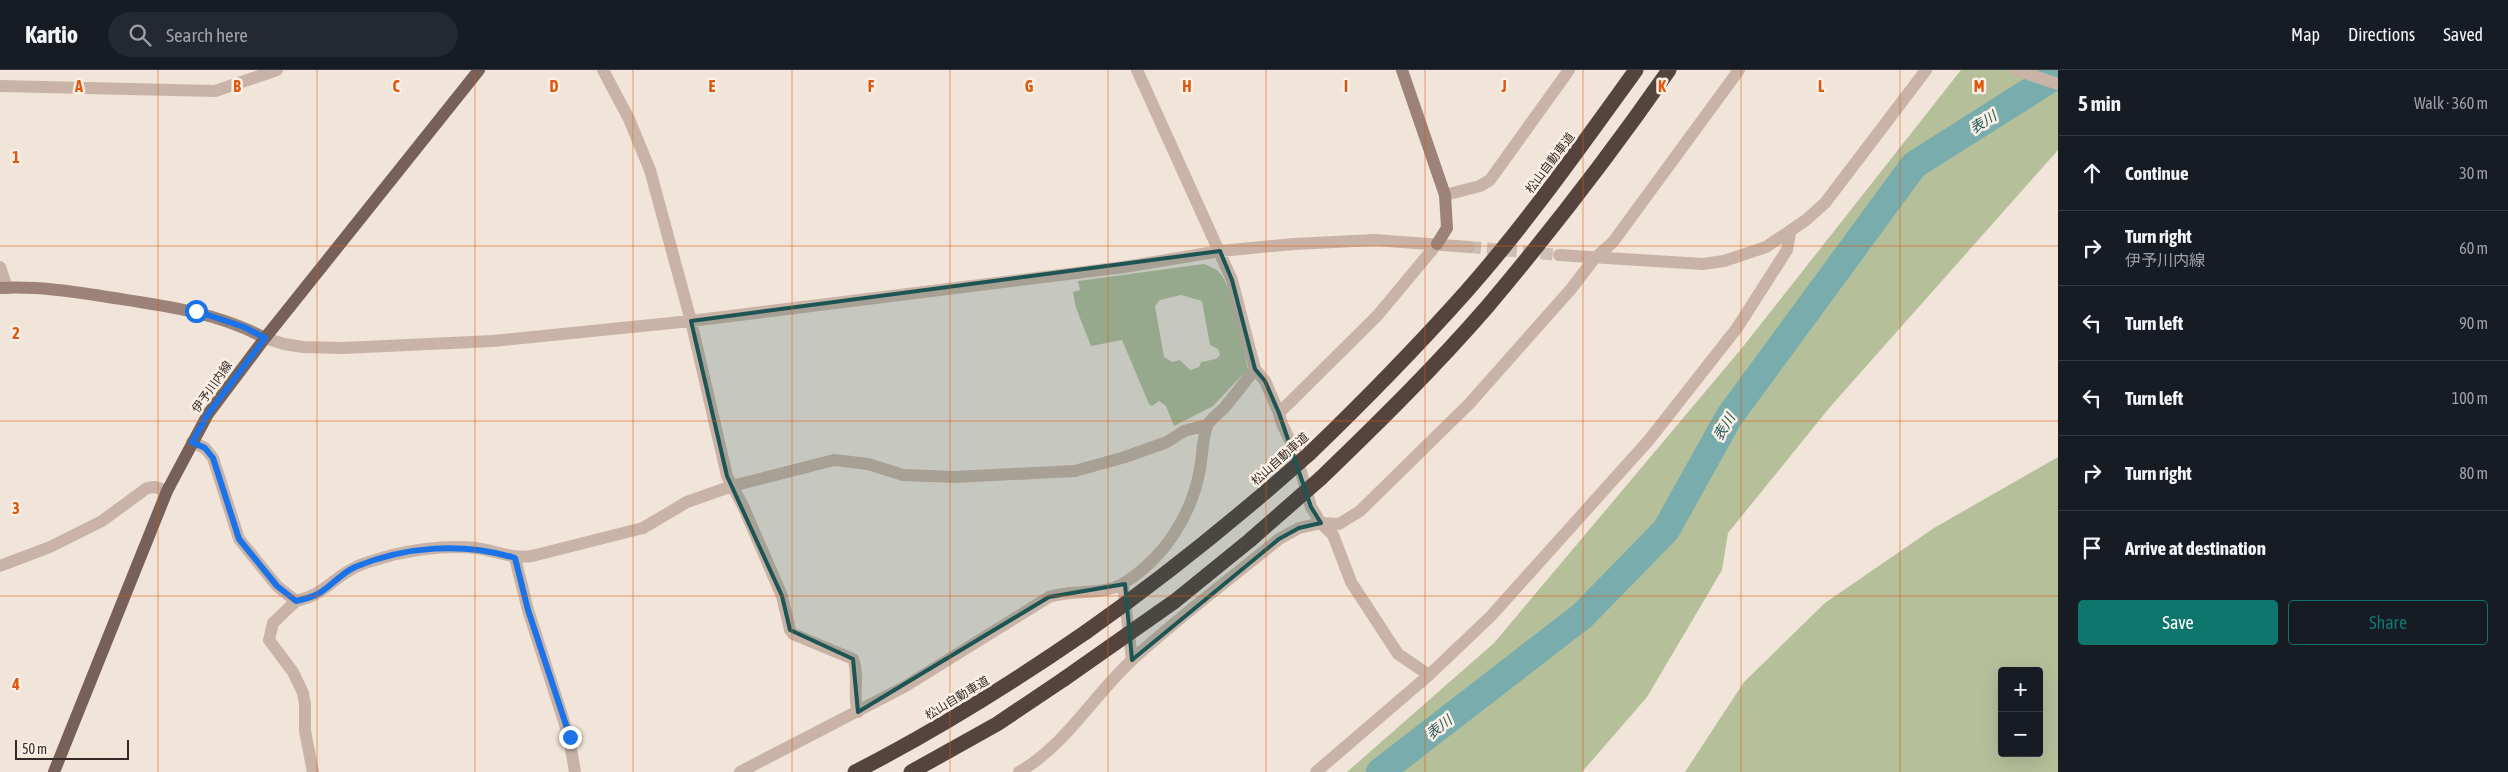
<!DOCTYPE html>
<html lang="en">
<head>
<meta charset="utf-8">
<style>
  body { margin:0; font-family:"Asap Condensed","Noto Sans JP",sans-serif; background:#242831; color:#f1f3f6 }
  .controls { position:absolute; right:15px; bottom:15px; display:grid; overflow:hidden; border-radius:5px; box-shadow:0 5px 20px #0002 }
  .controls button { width:45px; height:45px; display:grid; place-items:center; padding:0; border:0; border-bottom:1px solid #363941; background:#171b24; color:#f1f3f6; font:25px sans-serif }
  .scale { position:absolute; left:15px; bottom:12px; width:114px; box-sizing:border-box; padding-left:5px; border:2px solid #352a27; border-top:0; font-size:14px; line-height:18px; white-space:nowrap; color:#352a27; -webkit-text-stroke:4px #f9efe5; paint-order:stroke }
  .stop { position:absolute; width:15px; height:15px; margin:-11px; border:4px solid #1a73e8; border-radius:50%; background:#fff }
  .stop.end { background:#1a73e8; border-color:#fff; box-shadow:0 1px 5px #0008 }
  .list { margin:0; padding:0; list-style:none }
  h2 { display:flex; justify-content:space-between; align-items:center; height:65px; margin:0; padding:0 20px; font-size:21px }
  h2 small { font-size:16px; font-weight:400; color:#9ea1a6 }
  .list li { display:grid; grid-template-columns:32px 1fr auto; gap:15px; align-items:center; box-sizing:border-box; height:75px; padding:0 20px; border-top:1px solid #363941 }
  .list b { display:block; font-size:19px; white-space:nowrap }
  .list p { margin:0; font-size:16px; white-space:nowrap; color:#9ea1a6 }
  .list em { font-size:16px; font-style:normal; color:#9ea1a6 }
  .actions { display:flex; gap:10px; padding:15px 20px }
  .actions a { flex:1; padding:11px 0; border:1px solid #0f766e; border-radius:5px; text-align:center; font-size:18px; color:#0f766e }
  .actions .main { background:#0f766e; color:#fff }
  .icon { flex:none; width:28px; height:28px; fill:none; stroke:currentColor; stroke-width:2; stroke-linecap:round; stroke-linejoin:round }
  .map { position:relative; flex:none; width:2058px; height:702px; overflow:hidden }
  header { display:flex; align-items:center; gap:30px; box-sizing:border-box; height:70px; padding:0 25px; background:#171b24; border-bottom:1px solid #363941 }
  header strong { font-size:24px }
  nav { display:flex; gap:28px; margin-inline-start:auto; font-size:18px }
  .search { width:350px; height:45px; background:#242831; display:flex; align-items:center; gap:12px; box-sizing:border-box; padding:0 18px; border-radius:28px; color:#9ea1a6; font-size:19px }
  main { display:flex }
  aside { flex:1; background:#171b24 }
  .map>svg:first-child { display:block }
  .green { fill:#b5bf9a; fill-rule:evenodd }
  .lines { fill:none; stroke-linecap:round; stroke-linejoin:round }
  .river { stroke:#79adad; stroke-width:28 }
  .street-tunnel { stroke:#cbbfb5; stroke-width:12; stroke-dasharray:12 6; stroke-linecap:butt }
  .street { stroke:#c9b3a6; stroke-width:12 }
  .secondary { stroke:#9c8277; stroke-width:12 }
  .primary { stroke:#766058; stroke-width:12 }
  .highway { stroke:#55443e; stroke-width:15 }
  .highway-bridge { stroke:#55443e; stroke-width:15 }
  .route { stroke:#1a73e8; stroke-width:6 }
  .marked { fill:#1d5555; fill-opacity:0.2; stroke:#1d5555; stroke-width:4; stroke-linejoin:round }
  .grid { fill:none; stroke:#df570d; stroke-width:1; stroke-opacity:0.55 }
  .labels { text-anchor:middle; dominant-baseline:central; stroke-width:5; stroke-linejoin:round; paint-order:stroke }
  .street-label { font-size:12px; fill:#352a27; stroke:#f9efe5 }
  .water-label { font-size:14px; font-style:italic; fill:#1d5555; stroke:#f9efe5 }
  .grid-label { font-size:16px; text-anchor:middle; font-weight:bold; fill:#df570d; stroke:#f9efe5; stroke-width:5; stroke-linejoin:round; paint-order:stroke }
</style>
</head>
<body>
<header>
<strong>Kartio</strong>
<div class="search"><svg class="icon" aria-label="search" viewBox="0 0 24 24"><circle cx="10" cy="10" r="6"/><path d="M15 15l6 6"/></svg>Search here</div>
<nav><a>Map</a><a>Directions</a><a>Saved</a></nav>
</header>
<main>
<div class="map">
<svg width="2058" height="702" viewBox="0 0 2058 702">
  <rect width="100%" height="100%" fill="#f1e4d9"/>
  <path class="green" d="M 1961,0 L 2058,0 L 2058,80 L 1830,337 L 1728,463 L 1722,500 L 1647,627 L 1582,702 L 1347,702 L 1494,573 L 1742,278 Z
    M 1204,194 C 1209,196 1214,198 1218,201 C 1234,216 1243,276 1248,299 L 1213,336 L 1174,356 L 1166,336 L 1159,331 L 1152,336 L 1149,334 L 1122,270 L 1091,276 L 1076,238 L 1073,222 L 1080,220 L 1078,211 ZM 1181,225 L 1202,231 L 1210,275 L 1218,279 L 1220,285 L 1216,289 L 1201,292 L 1199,297 L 1190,300 L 1180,290 L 1172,292 L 1164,287 L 1155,236 L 1160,230 Z
    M 2058,387 L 2058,702 L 1685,702 L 1744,612 L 1825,533 L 1934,458 ZM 2002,601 L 2039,601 L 2039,683 L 2002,683 Z"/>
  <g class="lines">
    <path class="river" d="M 1380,702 L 1582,546 L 1666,460 L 1729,347 L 1914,95 L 2058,4"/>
    <path class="street-tunnel" d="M 1469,177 L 1559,185"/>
    <path class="street" d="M 603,0 L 629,49 L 650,100 L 691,251 L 727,406 L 743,436 L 782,526 L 790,560 L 793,564 L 853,589 C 860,606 852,625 858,642
      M 1137,0 L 1232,210 L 1255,299 L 1265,311 L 1279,343 L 1282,354 L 1295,381 L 1311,437 L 1321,453 L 1333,465 L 1351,512 L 1398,584 L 1429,605
      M 2016,0 L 2058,14
      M 0,16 L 215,21 L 277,0
      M 1445,125 L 1480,116 L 1490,110 L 1569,0
      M 1559,185 L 1703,194 L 1724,191 L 1766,177 L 1806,150 L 1825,133 L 1926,0
      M 0,197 L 7,218
      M 265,268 L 284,274 L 303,277 L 343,278 L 493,271 L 691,251 L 1124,197 L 1220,181 L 1294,174 L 1375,170 L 1469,177
      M 1279,343 L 1377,246 L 1437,174
      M 192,372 L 205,378 L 213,388 L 239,469 L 277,516 L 296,531 C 323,525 330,511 352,499 C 363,492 380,489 392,485 C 418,479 449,475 476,478 C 497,481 511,489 532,486 L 643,458 L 687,432 L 732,416 L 834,390 L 868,394 L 903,405 L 955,407 L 1075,401 L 1125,387 L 1167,372 L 1184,361 L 1207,355
      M 515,488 L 528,540 L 569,667 L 575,702
      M 0,496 L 50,477 L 102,451 L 147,418 L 155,417 L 167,421
      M 1123,514 L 1132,590
      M 296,531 L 273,553 L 269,570 L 293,602 L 303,623 L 305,634 L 305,661 L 313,702
      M 740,702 L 904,617 L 1049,527 C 1072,519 1103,526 1124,513 C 1164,488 1192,445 1200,399 C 1202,389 1203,362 1208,354 C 1212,348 1219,343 1224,338 C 1235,325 1245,312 1255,299
      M 1019,702 C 1066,675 1093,626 1132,590 C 1179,547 1230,509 1279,469 L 1299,458 L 1321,453 L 1339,454 L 1360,441 L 1470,333 L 1571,219 L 1594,189 L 1613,172 L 1739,0
      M 1316,702 L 1429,605 L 1491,546 L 1649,370 L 1737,258 L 1787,180 L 1790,163"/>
    <path class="secondary" d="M 1402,0 L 1445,125 L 1447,158 L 1437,174
      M 0,218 C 38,216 77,222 114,228 C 167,236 218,243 265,268"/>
    <path class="primary" d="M 54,702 L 167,421 L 208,344 L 265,268 L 479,0"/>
    <path class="highway" d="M 1309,384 C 1363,332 1415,279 1465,223 C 1527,153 1581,76 1636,0
      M 1321,408 C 1378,353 1435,297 1487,237 C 1551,161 1612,82 1669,0
      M 855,702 C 935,661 1012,613 1086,562
      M 911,702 L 997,654 L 1064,609"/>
    <path class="highway-bridge" d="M 1086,562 C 1164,507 1237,448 1309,384
      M 1064,609 L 1175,531 L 1249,471 L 1321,408"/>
  </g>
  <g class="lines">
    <path class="route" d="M 196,241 L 244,257 L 265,268 L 208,344 L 192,372 L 205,378 L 213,388 L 239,469 L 277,516 L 296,531 C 305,529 314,527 321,522 C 333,514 342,503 355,497 C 406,476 463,472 515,488 L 528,540 L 570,667"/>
  </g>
  <path class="marked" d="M 1220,181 L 1232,210 L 1255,299 L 1265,311 L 1279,343 L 1311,437 L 1321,453 L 1299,458 L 1279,469 L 1132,590 L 1125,514 L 1049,527 L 858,642 L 853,589 L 790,560 L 782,526 L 727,406 L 691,251 Z"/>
  <path class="grid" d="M 158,0 L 158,702M 317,0 L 317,702M 475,0 L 475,702M 633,0 L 633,702M 792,0 L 792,702M 950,0 L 950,702M 1108,0 L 1108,702M 1266,0 L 1266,702M 1425,0 L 1425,702M 1583,0 L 1583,702M 1741,0 L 1741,702M 1900,0 L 1900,702M 0,176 L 2058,176M 0,351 L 2058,351M 0,526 L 2058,526"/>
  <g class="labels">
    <g class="street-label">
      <text transform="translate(1550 93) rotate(-53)">松山自動車道</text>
      <text transform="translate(212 317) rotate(-55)">伊予川内線</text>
      <text transform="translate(1280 389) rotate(-42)">松山自動車道</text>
      <text transform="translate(957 628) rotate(-31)">松山自動車道</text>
    </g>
    <g class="water-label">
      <text transform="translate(1983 52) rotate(-32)">表川</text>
      <text transform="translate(1724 357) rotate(-59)">表川</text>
      <text transform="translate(1439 657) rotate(-38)">表川</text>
    </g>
  </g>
  <g class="grid-label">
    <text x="79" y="22">A</text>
    <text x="237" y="22">B</text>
    <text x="396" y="22">C</text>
    <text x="554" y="22">D</text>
    <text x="712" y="22">E</text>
    <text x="871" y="22">F</text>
    <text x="1029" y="22">G</text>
    <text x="1187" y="22">H</text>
    <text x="1346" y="22">I</text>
    <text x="1504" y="22">J</text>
    <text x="1662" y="22">K</text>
    <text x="1821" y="22">L</text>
    <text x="1979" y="22">M</text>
    <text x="16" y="93">1</text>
    <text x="16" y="269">2</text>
    <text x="16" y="444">3</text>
    <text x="16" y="620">4</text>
  </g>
</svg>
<div class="controls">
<button>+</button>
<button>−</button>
</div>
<div class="scale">50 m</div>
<div class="stop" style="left:196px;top:241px"></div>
<div class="stop end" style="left:570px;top:667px"></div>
</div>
<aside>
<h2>5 min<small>Walk · 360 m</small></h2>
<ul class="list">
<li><svg class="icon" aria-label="ahead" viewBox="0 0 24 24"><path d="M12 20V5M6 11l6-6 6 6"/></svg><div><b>Continue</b></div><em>30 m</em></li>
<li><svg class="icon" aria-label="right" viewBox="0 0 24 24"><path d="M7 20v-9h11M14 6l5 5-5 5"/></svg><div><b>Turn right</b><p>伊予川内線</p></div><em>60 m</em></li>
<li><svg class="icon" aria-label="left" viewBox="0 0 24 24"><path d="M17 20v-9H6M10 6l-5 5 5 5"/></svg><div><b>Turn left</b></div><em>90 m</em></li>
<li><svg class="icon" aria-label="left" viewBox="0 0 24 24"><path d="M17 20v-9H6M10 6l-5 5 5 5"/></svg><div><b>Turn left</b></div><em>100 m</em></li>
<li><svg class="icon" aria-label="right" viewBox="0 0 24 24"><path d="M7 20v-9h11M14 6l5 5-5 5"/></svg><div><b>Turn right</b></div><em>80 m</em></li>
<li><svg class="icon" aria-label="arrive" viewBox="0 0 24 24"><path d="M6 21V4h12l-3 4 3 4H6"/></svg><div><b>Arrive at destination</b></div></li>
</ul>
<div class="actions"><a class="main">Save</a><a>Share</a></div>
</aside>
</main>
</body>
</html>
